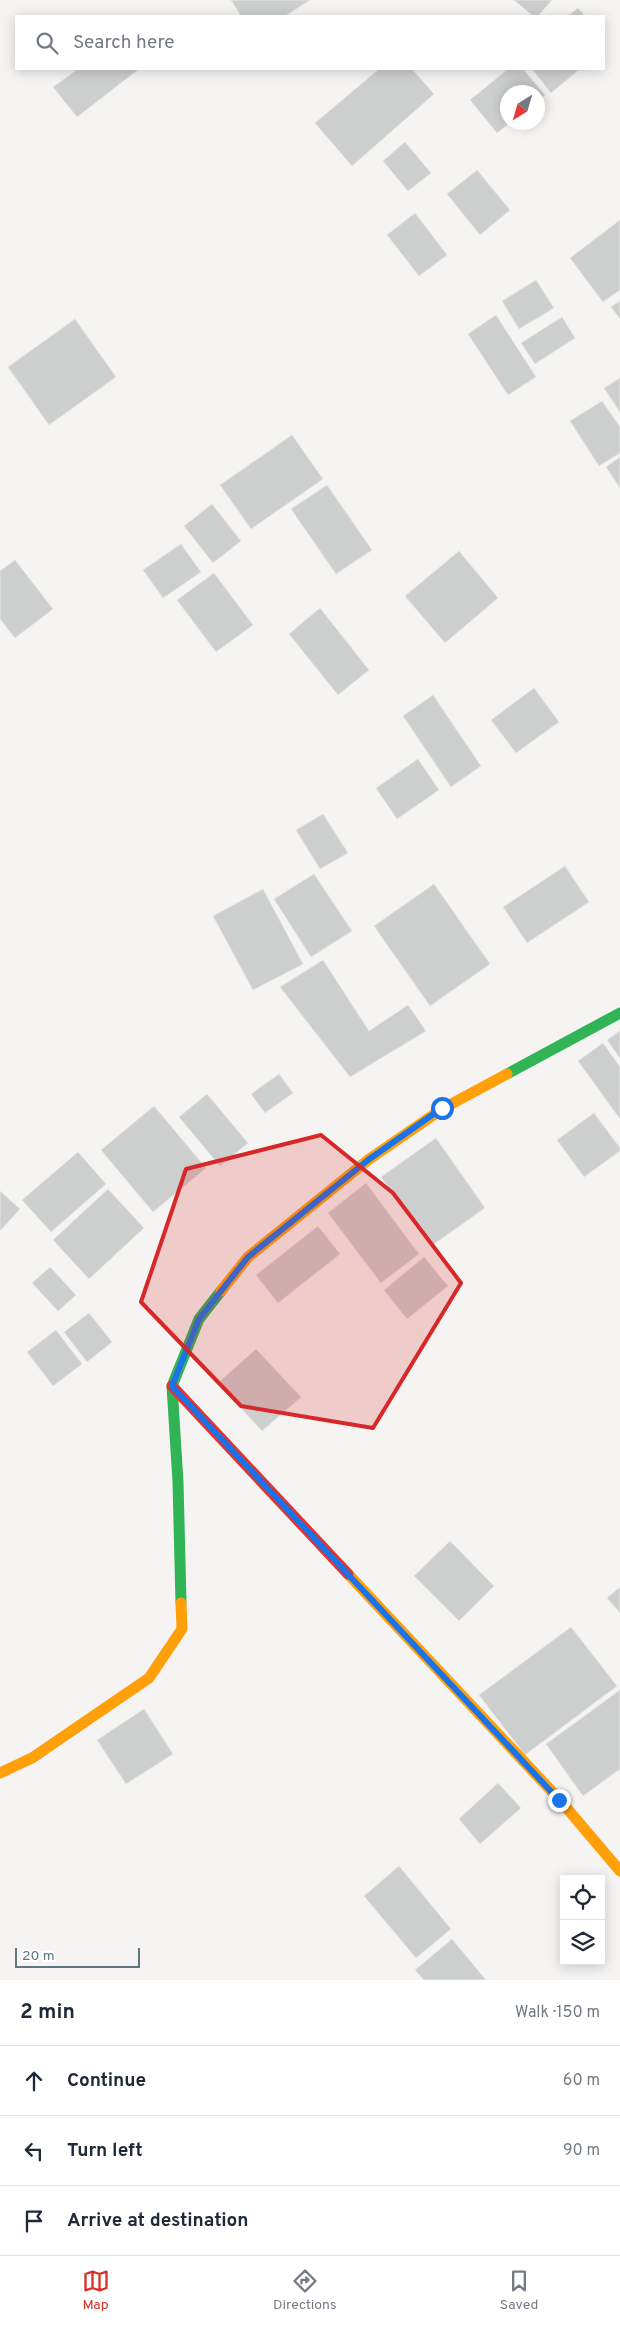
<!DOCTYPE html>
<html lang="en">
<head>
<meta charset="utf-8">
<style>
  body { margin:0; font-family:Overpass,sans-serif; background:#f6f6f7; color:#1f2937 }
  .controls { position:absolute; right:15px; bottom:15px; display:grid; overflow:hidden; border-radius:0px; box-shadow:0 2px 12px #0003 }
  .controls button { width:45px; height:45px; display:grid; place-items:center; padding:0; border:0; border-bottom:1px solid #e0e1e3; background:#fff; color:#1f2937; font:25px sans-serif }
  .compass { position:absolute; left:500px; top:85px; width:45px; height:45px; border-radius:50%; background:#fff; box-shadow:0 2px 12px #0003; rotate:217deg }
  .scale { position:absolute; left:15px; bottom:12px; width:125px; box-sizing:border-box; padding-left:5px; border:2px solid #5f767e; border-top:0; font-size:14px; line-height:18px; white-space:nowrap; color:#5f767e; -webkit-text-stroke:4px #fff; paint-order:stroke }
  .stop { position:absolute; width:15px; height:15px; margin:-11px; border:4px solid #1a73e8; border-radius:50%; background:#fff }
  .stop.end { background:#1a73e8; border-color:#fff; box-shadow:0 1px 5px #0008 }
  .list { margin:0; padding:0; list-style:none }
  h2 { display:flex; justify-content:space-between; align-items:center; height:65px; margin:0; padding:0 20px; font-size:21px }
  h2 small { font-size:16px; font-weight:400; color:#747a83 }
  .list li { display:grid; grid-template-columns:32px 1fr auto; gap:15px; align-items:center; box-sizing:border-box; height:70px; padding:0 20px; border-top:1px solid #e0e1e3 }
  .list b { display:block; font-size:19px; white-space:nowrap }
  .list em { font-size:16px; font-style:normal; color:#747a83 }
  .icon { flex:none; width:28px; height:28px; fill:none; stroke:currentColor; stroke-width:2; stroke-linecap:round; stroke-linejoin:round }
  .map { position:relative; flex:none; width:620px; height:1980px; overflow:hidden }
  .search { position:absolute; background:#fff; box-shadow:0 2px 12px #0003; left:15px; right:15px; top:15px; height:55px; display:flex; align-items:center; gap:12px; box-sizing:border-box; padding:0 18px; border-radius:0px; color:#747a83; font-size:19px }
  .sheet { height:275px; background:#fff }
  nav { display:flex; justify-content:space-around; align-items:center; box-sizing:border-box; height:70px; border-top:1px solid #e0e1e3; background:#fff; font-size:14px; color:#747a83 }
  nav a { display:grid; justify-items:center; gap:2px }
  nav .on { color:#d93025 }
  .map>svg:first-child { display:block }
  .building { fill:#cdcfce; stroke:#e4e4e2 }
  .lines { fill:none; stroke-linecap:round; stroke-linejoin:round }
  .fast { stroke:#30b455; stroke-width:11 }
  .slow { stroke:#ff9f0a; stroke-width:11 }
  .jam { stroke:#e5322d; stroke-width:11 }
  .route { stroke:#1a73e8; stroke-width:6 }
  .marked { fill:#d62828; fill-opacity:0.2; stroke:#d62828; stroke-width:4; stroke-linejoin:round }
</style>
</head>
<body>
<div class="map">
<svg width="620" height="1980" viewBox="0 0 620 1980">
  <rect width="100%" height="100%" fill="#f5f4f3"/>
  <path class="building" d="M 231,0 L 310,0 L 285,16 L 241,16 Z
    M 514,0 L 552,0 L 538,16 L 533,16 Z
    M 578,8 L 585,16 L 568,16 Z
    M 78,69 L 139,69 L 77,117 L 53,87 Z
    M 379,69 L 412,69 L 434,94 L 352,166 L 315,123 Z
    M 508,69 L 523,69 L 545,95 L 538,101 L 538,92 L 508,92 L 508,122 L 511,122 L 497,133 L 470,100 Z
    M 532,69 L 580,69 L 551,93 Z
    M 405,142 L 431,173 L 408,191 L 383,161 Z
    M 477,170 L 510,210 L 480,235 L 447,194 Z
    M 415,213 L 447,255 L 419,276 L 387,235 Z
    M 620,220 L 620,290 L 603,302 L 570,258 Z
    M 536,280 L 554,308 L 519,329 L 502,301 Z
    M 620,301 L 620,319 L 611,307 Z
    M 496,315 L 536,377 L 508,395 L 468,334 Z
    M 562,317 L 575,338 L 535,364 L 521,343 Z
    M 75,319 L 116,377 L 49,425 L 8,367 Z
    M 620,378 L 620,412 L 604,388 Z
    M 602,401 L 620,427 L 620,453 L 599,466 L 570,421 Z
    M 292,435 L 323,479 L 251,529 L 220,485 Z
    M 620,457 L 620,488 L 606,467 Z
    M 327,485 L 372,550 L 336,574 L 291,509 Z
    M 212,504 L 241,541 L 213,563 L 184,526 Z
    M 181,544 L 201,572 L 163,598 L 143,570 Z
    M 459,551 L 498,598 L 445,643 L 405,596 Z
    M 15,560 L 53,609 L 15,638 L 0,619 L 0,571 Z
    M 214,573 L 253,625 L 216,652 L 177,600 Z
    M 320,608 L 369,670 L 338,695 L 289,634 Z
    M 534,688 L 559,722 L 516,753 L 491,720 Z
    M 433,695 L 481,766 L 451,787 L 403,716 Z
    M 418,759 L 439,790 L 397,819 L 376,788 Z
    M 323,814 L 348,853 L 320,869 L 296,830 Z
    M 565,866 L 589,902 L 527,943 L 503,907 Z
    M 314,874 L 352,931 L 311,957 L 274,899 Z
    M 434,884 L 490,964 L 430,1006 L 374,926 Z
    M 263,889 L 303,964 L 253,990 L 213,916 Z
    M 323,960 L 369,1031 L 408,1005 L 426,1031 L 350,1077 L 280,987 Z
    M 620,1031 L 620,1058 L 607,1040 Z
    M 603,1043 L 620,1067 L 620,1119 L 578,1061 Z
    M 279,1074 L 293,1093 L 265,1113 L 251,1094 Z
    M 207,1094 L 248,1143 L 220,1166 L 179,1117 Z
    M 154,1106 L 206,1168 L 153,1212 L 101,1150 Z
    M 594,1113 L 620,1148 L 620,1151 L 584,1177 L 557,1140 Z
    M 436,1138 L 485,1208 L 431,1246 L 381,1177 Z
    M 78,1152 L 106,1184 L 51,1232 L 22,1200 Z
    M 366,1183 L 419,1254 L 381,1283 L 328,1213 Z
    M 108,1189 L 144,1228 L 89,1279 L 53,1240 Z
    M 0,1191 L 20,1209 L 0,1231 Z
    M 318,1226 L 340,1254 L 278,1303 L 256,1275 Z
    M 424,1257 L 448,1286 L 407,1319 L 384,1290 Z
    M 50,1267 L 76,1295 L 58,1311 L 32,1283 Z
    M 89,1313 L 112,1342 L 87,1362 L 64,1332 Z
    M 56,1330 L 82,1364 L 53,1386 L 27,1352 Z
    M 256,1349 L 301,1397 L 262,1431 L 218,1383 Z
    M 450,1541 L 494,1586 L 459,1621 L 414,1576 Z
    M 620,1587 L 620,1613 L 607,1598 Z
    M 571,1627 L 617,1686 L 525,1755 L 479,1695 Z
    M 620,1690 L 620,1769 L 583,1796 L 546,1744 Z
    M 144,1709 L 173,1754 L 126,1784 L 97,1740 Z
    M 498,1783 L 521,1808 L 480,1844 L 459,1819 Z
    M 399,1866 L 451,1929 L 416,1958 L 364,1896 Z
    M 452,1939 L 486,1980 L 424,1980 L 415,1970 Z"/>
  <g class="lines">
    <path class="fast" d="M 507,1074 L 620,1013
      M 181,1603 L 178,1482 L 172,1386 L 199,1319 L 221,1291"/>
    <path class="slow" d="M 221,1291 L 248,1257 L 368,1160 L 442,1109 L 507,1074
      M 348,1574 L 559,1799 L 620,1871
      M 0,1773 L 32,1758 L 149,1678 L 182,1629 L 181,1603"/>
    <path class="jam" d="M 172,1386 L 348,1574"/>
  </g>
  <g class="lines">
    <path class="route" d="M 442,1108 L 368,1160 L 248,1257 L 199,1319 L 172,1386 L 559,1800"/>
  </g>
  <path class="marked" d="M 321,1135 L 393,1193 L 461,1283 L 373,1428 L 241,1406 L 141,1302 L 186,1169 Z"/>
</svg>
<div class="controls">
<button><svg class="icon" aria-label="locate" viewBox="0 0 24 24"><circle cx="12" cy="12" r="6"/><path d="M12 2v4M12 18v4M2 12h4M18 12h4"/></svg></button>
<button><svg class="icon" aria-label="layers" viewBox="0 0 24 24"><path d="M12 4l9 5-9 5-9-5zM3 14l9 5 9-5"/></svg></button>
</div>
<svg class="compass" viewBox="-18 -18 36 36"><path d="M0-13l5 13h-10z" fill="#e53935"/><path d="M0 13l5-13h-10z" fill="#747a83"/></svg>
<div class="scale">20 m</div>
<div class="stop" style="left:442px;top:1108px"></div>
<div class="stop end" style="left:559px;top:1800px"></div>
<div class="search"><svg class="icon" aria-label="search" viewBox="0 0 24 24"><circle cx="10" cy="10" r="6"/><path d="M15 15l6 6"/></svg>Search here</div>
</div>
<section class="sheet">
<h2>2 min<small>Walk · 150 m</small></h2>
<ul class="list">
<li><svg class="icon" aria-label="ahead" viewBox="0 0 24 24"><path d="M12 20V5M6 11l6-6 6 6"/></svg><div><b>Continue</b></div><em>60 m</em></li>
<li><svg class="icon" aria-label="left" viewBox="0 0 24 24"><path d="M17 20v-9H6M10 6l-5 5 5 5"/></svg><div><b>Turn left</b></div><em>90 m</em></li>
<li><svg class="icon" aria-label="arrive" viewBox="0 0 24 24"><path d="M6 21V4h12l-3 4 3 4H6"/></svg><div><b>Arrive at destination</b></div></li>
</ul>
</section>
<nav>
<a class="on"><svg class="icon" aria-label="map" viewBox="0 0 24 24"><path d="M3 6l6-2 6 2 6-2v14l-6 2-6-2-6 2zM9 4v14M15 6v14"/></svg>Map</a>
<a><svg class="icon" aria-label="directions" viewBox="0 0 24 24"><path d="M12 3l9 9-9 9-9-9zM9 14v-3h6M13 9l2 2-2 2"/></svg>Directions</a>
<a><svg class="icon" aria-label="saved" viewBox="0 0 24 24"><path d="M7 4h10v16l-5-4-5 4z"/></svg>Saved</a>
</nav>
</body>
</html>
